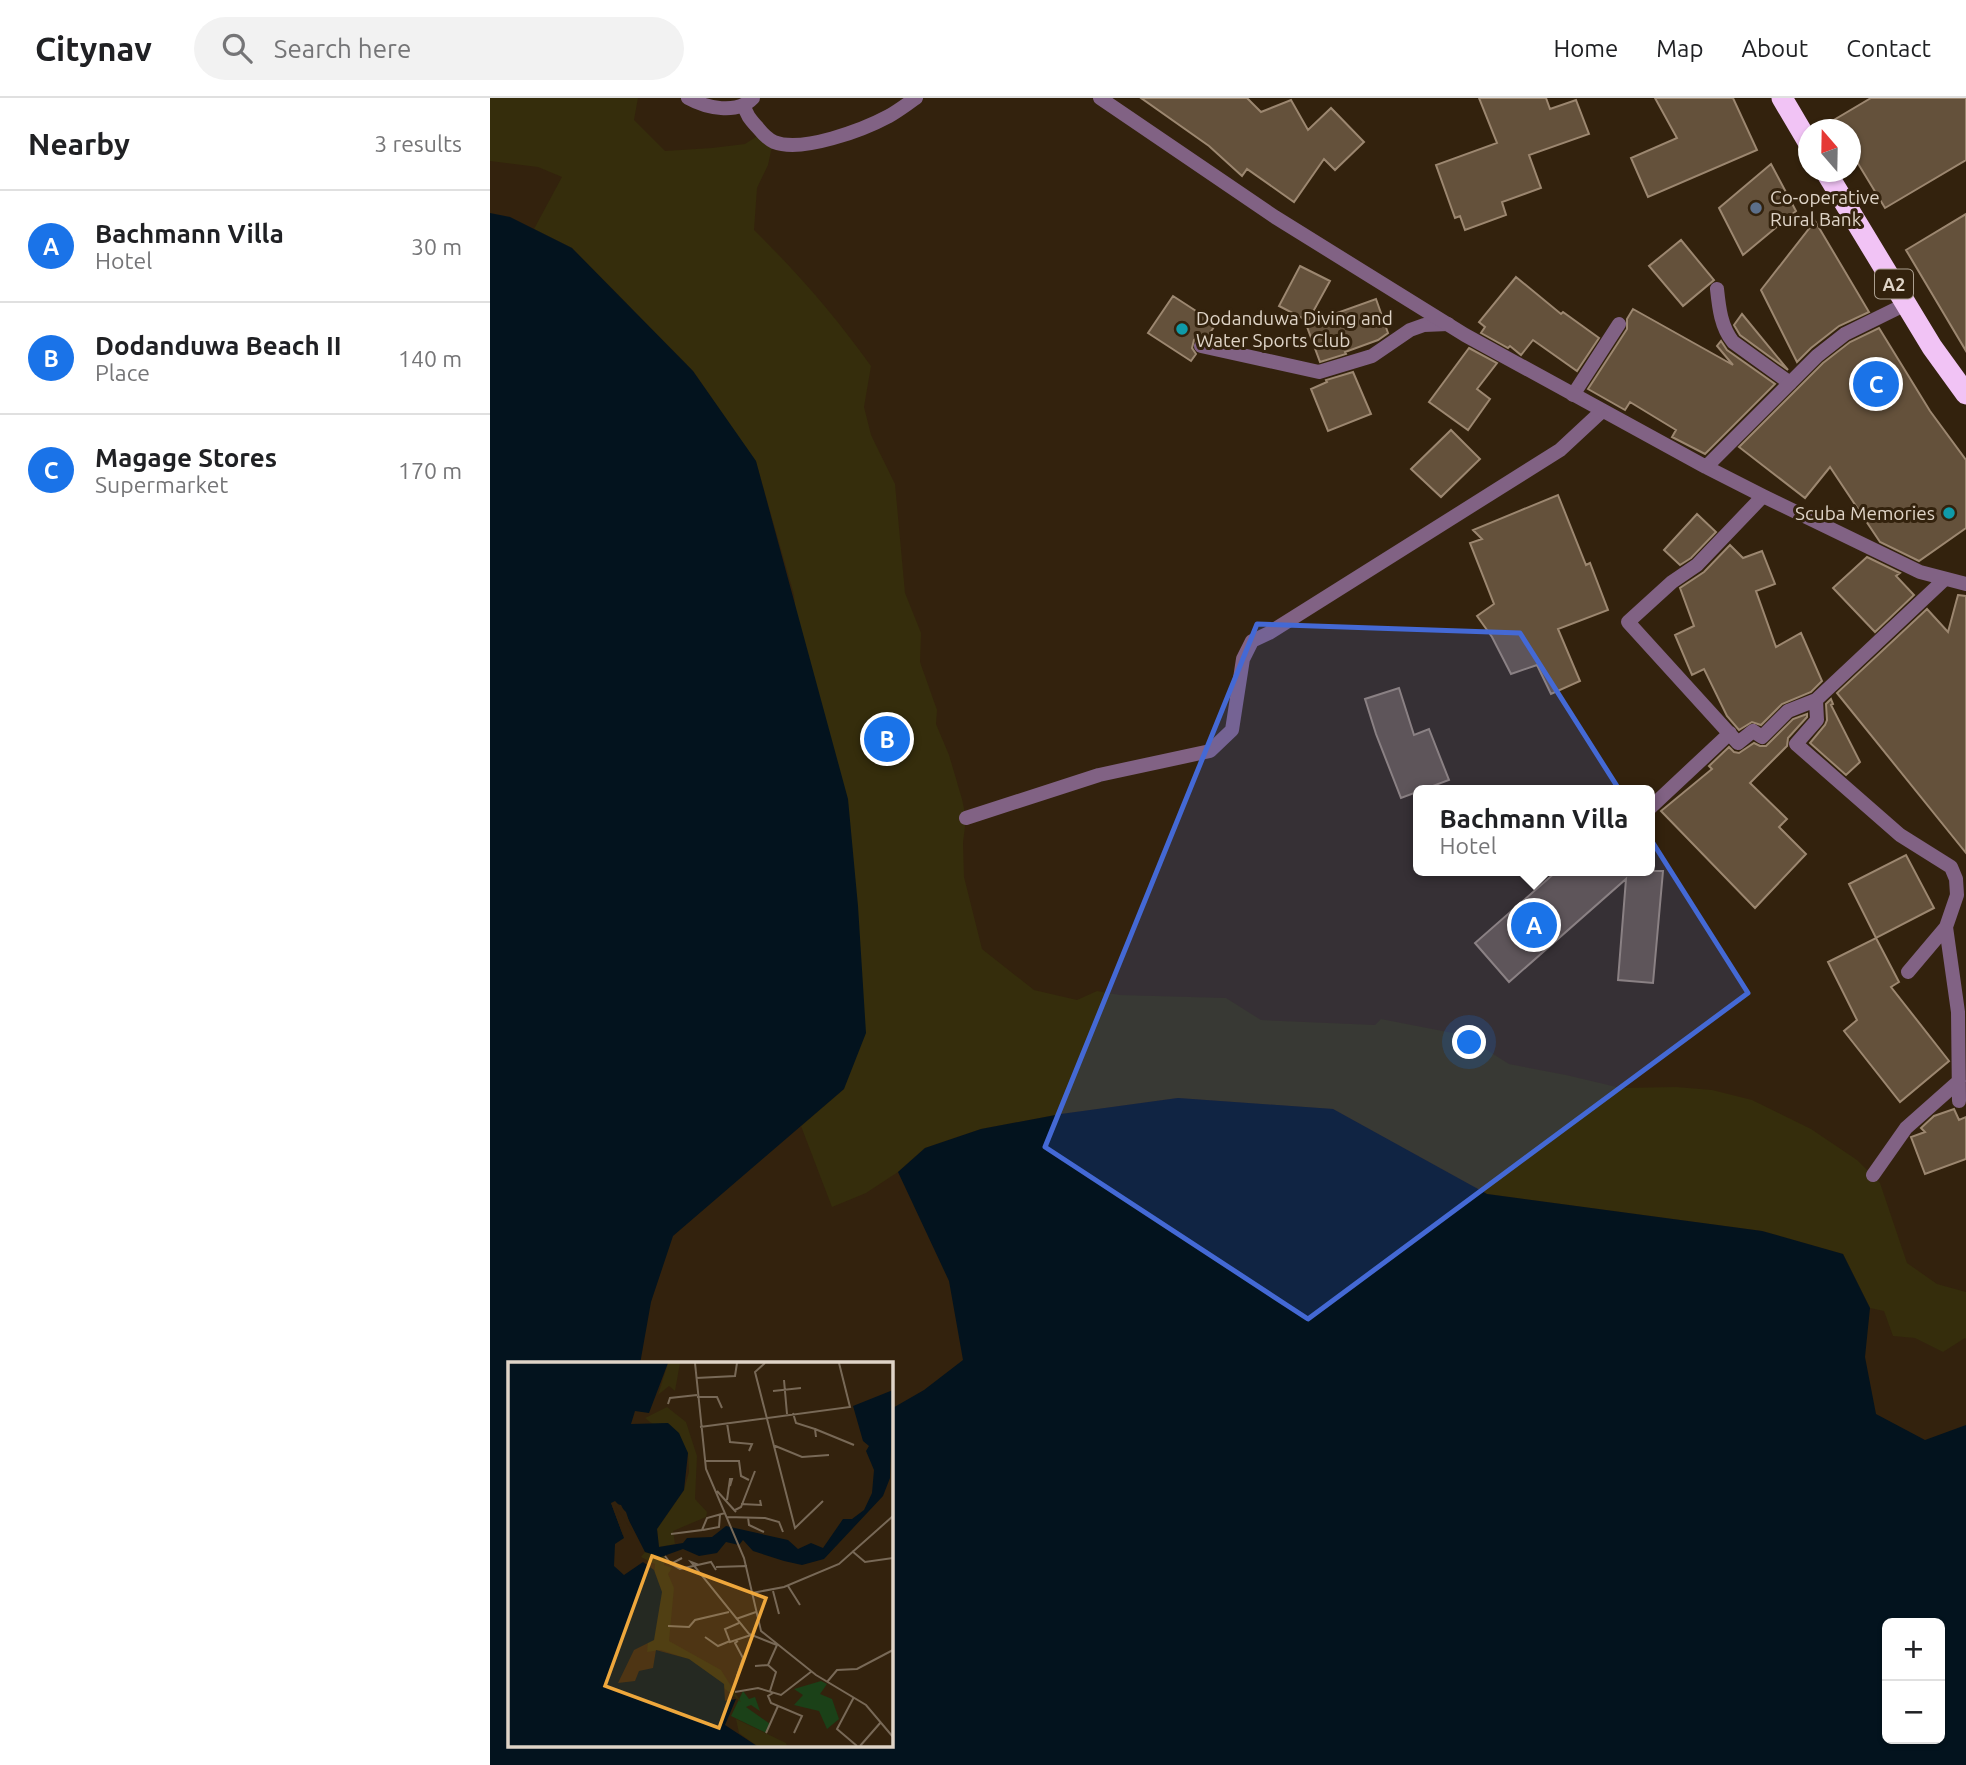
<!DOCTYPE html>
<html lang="en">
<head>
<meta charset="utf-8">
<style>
  body { margin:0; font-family:Ubuntu,sans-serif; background:#f2f2f2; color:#202124 }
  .controls { position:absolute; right:21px; bottom:21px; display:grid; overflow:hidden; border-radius:10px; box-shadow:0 2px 5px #0004 }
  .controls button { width:63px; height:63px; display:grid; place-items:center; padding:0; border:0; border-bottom:2px solid #e0e0e0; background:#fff; color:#202124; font:35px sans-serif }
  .compass { position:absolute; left:1308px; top:21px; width:63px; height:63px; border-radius:50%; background:#fff; box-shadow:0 2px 5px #0004; rotate:340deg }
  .you { position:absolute; left:980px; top:945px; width:24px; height:24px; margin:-18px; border:5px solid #fff; border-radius:50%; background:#1a73e8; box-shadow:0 0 0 10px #1a73e833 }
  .badge { display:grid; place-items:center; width:46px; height:46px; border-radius:50%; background:#1a73e8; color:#fff; font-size:23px; font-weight:700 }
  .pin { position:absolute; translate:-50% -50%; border:4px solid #fff; box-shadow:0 2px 7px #0006 }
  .popup { position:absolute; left:923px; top:687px; width:242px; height:91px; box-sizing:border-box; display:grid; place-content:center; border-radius:10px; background:#fff; filter:drop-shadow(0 2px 5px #0005); font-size:23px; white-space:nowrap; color:#757577 }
  .popup b { font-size:26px; color:#202124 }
  .popup::after { content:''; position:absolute; left:50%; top:100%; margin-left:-14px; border:14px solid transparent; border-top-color:#fff }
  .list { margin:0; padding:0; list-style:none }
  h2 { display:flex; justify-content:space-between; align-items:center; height:91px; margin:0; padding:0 28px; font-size:30px }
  h2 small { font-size:23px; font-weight:400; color:#757577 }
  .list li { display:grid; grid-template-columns:46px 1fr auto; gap:21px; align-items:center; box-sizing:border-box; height:112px; padding:0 28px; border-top:2px solid #e0e0e0 }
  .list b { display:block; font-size:26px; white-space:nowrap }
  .list p { margin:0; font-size:23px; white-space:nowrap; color:#757577 }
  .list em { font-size:23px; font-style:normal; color:#757577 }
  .icon { flex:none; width:38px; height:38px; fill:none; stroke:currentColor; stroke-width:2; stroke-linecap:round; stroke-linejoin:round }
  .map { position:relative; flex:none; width:1476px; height:1667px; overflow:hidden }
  header { display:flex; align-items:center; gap:42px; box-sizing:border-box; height:98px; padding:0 35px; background:#fff; border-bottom:2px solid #e0e0e0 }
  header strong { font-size:33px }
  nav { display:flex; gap:38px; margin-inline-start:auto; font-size:24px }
  .search { width:490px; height:63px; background:#f2f2f2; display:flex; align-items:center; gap:18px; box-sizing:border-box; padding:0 24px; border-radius:38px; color:#757577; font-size:26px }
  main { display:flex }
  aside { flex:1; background:#fff }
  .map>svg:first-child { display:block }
  .sand { fill:#352d0c }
  .water { fill:#03131e; fill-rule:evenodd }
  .building { fill:#64513b; stroke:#9c8770; stroke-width:2 }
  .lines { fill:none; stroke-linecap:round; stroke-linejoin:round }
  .lane { stroke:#816284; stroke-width:14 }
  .street { stroke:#816284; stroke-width:14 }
  .highway { stroke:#f1c3f5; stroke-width:21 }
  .marked { fill:#4469d5; fill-opacity:0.2; stroke:#4469d5; stroke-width:5; stroke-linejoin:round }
  .service-dot { fill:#5c6f8a; stroke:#33220d; stroke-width:2.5 }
  .culture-dot { fill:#0f9aa8; stroke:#33220d; stroke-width:2.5 }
  .labels { text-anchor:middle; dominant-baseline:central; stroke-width:6; stroke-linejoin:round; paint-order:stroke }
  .shield { fill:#33220d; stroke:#ab9f8f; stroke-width:2 }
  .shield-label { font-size:18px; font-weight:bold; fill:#dfd4c7 }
  .poi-label { font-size:19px; fill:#dfd4c7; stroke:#33220d; text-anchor:start }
  .inset-road { fill:none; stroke:#786957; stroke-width:2 }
  .view { fill:#eea73c; fill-opacity:0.15; stroke:#eea73c; stroke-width:3.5 }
  .inset-edge { fill:none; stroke:#dfd4c7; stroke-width:3.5 }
</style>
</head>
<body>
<header>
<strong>Citynav</strong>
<div class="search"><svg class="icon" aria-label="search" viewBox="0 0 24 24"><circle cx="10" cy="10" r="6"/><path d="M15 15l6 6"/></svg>Search here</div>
<nav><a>Home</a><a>Map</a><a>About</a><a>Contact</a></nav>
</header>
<main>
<aside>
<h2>Nearby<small>3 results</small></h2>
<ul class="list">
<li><span class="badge">A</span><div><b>Bachmann Villa</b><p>Hotel</p></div><em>30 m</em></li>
<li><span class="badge">B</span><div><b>Dodanduwa Beach II</b><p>Place</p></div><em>140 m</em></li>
<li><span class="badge">C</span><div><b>Magage Stores</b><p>Supermarket</p></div><em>170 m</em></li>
</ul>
</aside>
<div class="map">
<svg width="1476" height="1667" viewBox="0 0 1476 1667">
  <rect width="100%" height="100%" fill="#33220d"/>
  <path class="sand" d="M 0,0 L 148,0 L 144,22 L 175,53 L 222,50 L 255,46 L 272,35 L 283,44 L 278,67 L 267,90 L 264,132 C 307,174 346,219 381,268 L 374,309 L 381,337 L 405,386 L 415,495 L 431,535 L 430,564 L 447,612 L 446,626 L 459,657 L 472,701 L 476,720 L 473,745 L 474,779 L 492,851 L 544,892 L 587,902 L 607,893 L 630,897 L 736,900 L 771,922 L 885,927 L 891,921 L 973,937 L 1019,966 L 1076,977 L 1131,990 L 1186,989 L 1222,992 L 1262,1002 L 1321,1031 L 1367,1062 L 1390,1085 L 1417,1165 L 1447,1186 L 1476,1194 L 1476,1241 L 1475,1240 L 1453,1254 L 1425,1240 L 1403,1238 L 1394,1213 L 1380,1210 L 1353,1156 L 1272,1133 L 997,1096 L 843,1011 L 688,1000 L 571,1016 L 491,1031 L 435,1050 L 408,1074 L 376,1095 L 342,1109 L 311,1028 L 354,991 L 304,497 L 266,364 L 203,273 L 82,150 L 44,131 L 72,79 L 48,69 L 0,63 Z"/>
  <path class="water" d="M 0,115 L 20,119 L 82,150 L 203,273 L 266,363 L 358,701 L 368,808 L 376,935 L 354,991 L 183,1138 L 161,1204 L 150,1266 L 19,1266 L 19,1648 L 401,1648 L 401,1311 L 434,1292 L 473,1262 L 459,1183 L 408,1074 L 435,1050 L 491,1031 L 571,1016 L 688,1000 L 843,1011 L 997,1096 L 1272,1133 L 1353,1156 L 1380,1210 L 1375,1259 L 1386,1316 L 1435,1342 L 1476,1327 L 1476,1667 L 0,1667 ZM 1397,1525 L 1450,1525 L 1450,1641 L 1397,1641 Z"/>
  <path class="building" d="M 651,0 L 757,0 L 771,14 L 801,2 L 818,32 L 841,10 L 874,44 L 845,72 L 834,61 L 804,104 L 757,71 L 752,78 L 719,48 Z
    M 989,0 L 1056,0 L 1060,11 L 1086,2 L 1099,36 L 1039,57 L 1051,90 L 1012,104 L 1016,117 L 975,132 L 970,118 L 965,120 L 946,67 L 1007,45 Z
    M 1165,0 L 1243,0 L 1267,52 L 1158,99 L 1141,60 L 1187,40 Z
    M 1381,0 L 1476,0 L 1476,62 L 1395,110 L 1361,54 L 1361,32 L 1327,32 Z
    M 1281,66 L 1306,113 L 1253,157 L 1229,110 Z
    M 1476,116 L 1476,253 L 1416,152 Z
    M 1325,123 L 1379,214 L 1349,228 L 1321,250 L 1307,264 L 1271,192 Z
    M 1191,142 L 1224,182 L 1193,208 L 1159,168 Z
    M 810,168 L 840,183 L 818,223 L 789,208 Z
    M 1026,179 L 1071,216 L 1073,214 L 1109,240 L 1087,273 L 1043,242 L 1031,257 L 1020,248 L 1018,250 L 991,235 L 995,229 L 989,224 Z
    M 683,198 L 726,226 L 717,239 L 709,239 L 704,242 L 702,250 L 706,256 L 701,263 L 658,235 Z
    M 886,201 L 898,235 L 888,242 L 855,254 L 856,256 L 830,264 L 816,226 Z
    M 1143,211 L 1243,267 L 1227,248 L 1231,243 L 1237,252 L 1285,286 L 1215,356 L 1182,339 L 1186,332 L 1140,304 L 1135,312 L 1098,291 L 1137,231 L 1137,221 Z
    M 1252,216 L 1298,272 L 1250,237 L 1244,227 Z
    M 1389,230 L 1440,313 L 1476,362 L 1476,430 L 1429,463 L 1390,444 L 1340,369 L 1315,400 L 1249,349 L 1333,265 L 1360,244 Z
    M 979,250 L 1007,265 L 987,291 L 1000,301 L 978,332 L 939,304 Z
    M 863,274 L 881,316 L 838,333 L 821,291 L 837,284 L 836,282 Z
    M 961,332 L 990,361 L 951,399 L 921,371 Z
    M 1068,397 L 1096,467 L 1100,465 L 1118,512 L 1068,531 L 1090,583 L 1061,596 L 1047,567 L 1021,576 L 1002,539 L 987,518 L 1004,506 L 980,445 L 992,441 L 983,432 Z
    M 1207,416 L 1226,434 L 1201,460 L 1190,467 L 1174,452 Z
    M 1240,447 L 1253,460 L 1272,453 L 1285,486 L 1266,493 L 1286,549 L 1311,535 L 1332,583 L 1321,594 L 1292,606 L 1271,627 L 1262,624 L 1249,632 L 1237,618 L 1214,571 L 1202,577 L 1185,537 L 1204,528 L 1190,490 L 1214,474 Z
    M 1377,459 L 1410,475 L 1406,478 L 1424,497 L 1385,534 L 1343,490 Z
    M 1468,497 L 1476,498 L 1476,755 L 1347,595 L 1437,511 L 1458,534 Z
    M 909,590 L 924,637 L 939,631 L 959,682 L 911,700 L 886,636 L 875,601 Z
    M 1341,601 L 1343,606 L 1341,607 L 1370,664 L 1356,677 L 1320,645 L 1335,627 L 1337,622 L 1336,606 Z
    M 1317,616 L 1317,619 L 1298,640 L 1297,648 L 1260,685 L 1297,721 L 1289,729 L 1316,756 L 1265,810 L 1171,713 L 1222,671 L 1219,668 L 1239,649 L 1244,654 L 1249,655 L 1264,645 L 1270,648 L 1276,648 L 1303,621 Z
    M 1416,757 L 1444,810 L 1386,840 L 1359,786 Z
    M 1067,773 L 1173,773 L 1163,885 L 1128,882 L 1136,781 L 1019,884 L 985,845 Z
    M 1386,840 L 1409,884 L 1401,889 L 1459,963 L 1410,1004 L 1354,933 L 1367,922 L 1338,864 Z
    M 1464,1011 L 1469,1022 L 1476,1019 L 1476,1061 L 1435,1076 L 1421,1039 L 1435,1034 L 1431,1030 L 1444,1018 Z"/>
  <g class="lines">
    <path class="lane" d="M 198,0 C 216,10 247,17 263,0
      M 254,7 C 256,17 261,22 268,30 C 272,35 278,41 284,44 C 312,55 373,32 399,18 C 408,13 417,6 426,0
      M 1227,191 C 1229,210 1231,229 1243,244 L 1300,285
      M 711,248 L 829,274 L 882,258 L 920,232 L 934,227 L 958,226
      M 1083,297 L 1129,226"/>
    <path class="street" d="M 610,0 L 785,119 L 975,237 L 1216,369 L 1273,398 L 1430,474 L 1476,486
      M 1216,369 L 1327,258 L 1355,236 L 1416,206
      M 1273,398 L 1207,467 L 1182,484 L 1138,524 L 1248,645 L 1263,633 L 1272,639 L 1298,613 L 1326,602 L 1455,481
      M 1326,602 L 1327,622 L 1306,646 L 1410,737 L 1461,769 L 1466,781 L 1467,797 L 1456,829 L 1468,914 L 1469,1003
      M 1160,710 L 1240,635
      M 476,720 L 609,677 L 720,653 L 742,632 L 753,561 L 762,543 L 779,535 L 1070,352 L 1112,313
      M 1418,874 L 1456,829
      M 1383,1077 L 1416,1030 L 1469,983"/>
    <path class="highway" d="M 1292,0 L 1318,44
      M 1336,74 L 1442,249 L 1476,296"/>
  </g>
  <path class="marked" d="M 767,526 L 1030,535 L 1258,895 L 818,1221 L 555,1049 Z"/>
  <circle class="service-dot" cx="1266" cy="110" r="7"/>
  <g class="culture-dot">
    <circle cx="692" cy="231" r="7"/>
    <circle cx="1459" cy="415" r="7"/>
  </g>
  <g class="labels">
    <rect class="shield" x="1385" y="171.5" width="38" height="29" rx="5"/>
    <g class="shield-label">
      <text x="1404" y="186">A2</text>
    </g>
    <g class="poi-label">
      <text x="1280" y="99">Co-operative<tspan x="1280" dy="22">Rural Bank</tspan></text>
      <text x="706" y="220">Dodanduwa Diving and<tspan x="706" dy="22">Water Sports Club</tspan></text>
      <text x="1445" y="415" text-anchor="end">Scuba Memories</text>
    </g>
  </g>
  <g transform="translate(18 1264)">
    <rect width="385" height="385" fill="#33220d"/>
    <path d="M 313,319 L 319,322 L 312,332 L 324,337 L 331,357 L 319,367 L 311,349 L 286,343 L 295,333 L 286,327 ZM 235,329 L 241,337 L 247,335 L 252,349 L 243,343 L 238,345 L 262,362 L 258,371 L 223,354 Z" fill="#1b4118"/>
    <path d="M 160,1 L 172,1 L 167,29 L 161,24 L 150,33 ZM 159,45 L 178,60 L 189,94 L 187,137 L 199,150 L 198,155 L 165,169 L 167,182 L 151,185 L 149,167 L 176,128 L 181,110 L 180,91 L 154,61 L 147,64 L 137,56 ZM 137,190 L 157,194 L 156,203 L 164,206 L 160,212 L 166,226 L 161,279 L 213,308 L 233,340 L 180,297 L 153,288 L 139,290 L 147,202 L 133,195 ZM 228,357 L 278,381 L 279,384 L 249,384 L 231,371 Z" fill="#352d0c"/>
    <path d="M 0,1 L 160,1 L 141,51 L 127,49 L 123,62 L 160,61 L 171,71 L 180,91 L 176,128 L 149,167 L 151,185 L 175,181 L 179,176 L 204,175 L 218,164 L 280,178 L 290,187 L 303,181 L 315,186 L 335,157 L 344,157 L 356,148 L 364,131 L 366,108 L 358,89 L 361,84 L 355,79 L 345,44 L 385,28 L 382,116 L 375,134 L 316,197 L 294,203 L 276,199 L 245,189 L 235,178 L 231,183 L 218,180 L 209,191 L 191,194 L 175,187 L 153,195 L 137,190 L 113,143 L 103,141 L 116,176 L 107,182 L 106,204 L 116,213 L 135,200 L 146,208 L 154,230 L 146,278 L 126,288 L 110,321 L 127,319 L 131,309 L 145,306 L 148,288 L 181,297 L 216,322 L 217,339 L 228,337 L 217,363 L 249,384 L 0,384 Z" fill="#03131e"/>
    <path d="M 107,139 L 118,150 L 125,171 L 107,143 L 116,176 L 103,141 Z" fill="#33220d"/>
    <path class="inset-road" d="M 187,1 L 198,107 L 236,196 L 253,269 L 308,313 L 358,343 L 385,375M 257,1 L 247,10 L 287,166 L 315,139M 188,16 L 227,14 L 229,1M 276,18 L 279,52M 265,29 L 293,26M 189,35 L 209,35 L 214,46M 160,42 L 162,36 L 189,33M 285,51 L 288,61 L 307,67 L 308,75M 219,61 L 222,80 L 244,82 L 241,89M 192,65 L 342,45 L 331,1M 307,67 L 346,83M 265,83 L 294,95 L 321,93M 197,99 L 231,99 L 233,114 L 241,118M 209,129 L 228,150M 219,138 L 222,117 L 224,117 L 222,124M 233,142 L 253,143 L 252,138M 227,148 L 233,145 L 247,109M 219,155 L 257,156 L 271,160 L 275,170M 240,155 L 241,163 L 256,170M 195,168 L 211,165 L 212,153M 163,172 L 194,168 L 199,156 L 217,151M 344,189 L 357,200 L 385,196M 157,194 L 163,202 L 174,196M 163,202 L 172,207 L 203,200 L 208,208M 191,203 L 183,200 L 241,272 L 269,283 L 260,303 L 247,304M 208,205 L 239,204M 280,224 L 292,243M 265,229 L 271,252M 244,231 L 276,225 L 331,202 L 385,154M 228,257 L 248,250M 231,261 L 217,267 L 222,280 L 243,273M 160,264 L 181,265 L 187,258 L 221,250M 197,275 L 210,284 L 222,279M 260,303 L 268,310 L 262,329M 229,314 L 235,296 L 227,281 L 230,279M 319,320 L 329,308 L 349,307 L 385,288M 227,330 L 250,326 L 273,333 L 304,309M 265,331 L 260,334 L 263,341 L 294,354 L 286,371M 346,335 L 329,367 L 349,384M 258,371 L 270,344M 352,384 L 373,360"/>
    <path class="view" d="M 144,194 L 258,236 L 211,366 L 97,324 Z"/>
    <rect width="385" height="385" class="inset-edge"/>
  </g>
</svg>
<div class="controls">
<button>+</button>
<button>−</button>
</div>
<svg class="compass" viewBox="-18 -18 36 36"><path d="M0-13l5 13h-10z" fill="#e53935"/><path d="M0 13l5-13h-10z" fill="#757577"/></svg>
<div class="you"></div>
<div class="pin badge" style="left:1044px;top:827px">A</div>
<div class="popup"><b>Bachmann Villa</b>Hotel</div>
<div class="pin badge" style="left:397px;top:641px">B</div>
<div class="pin badge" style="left:1386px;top:286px">C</div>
</div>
</main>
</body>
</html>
